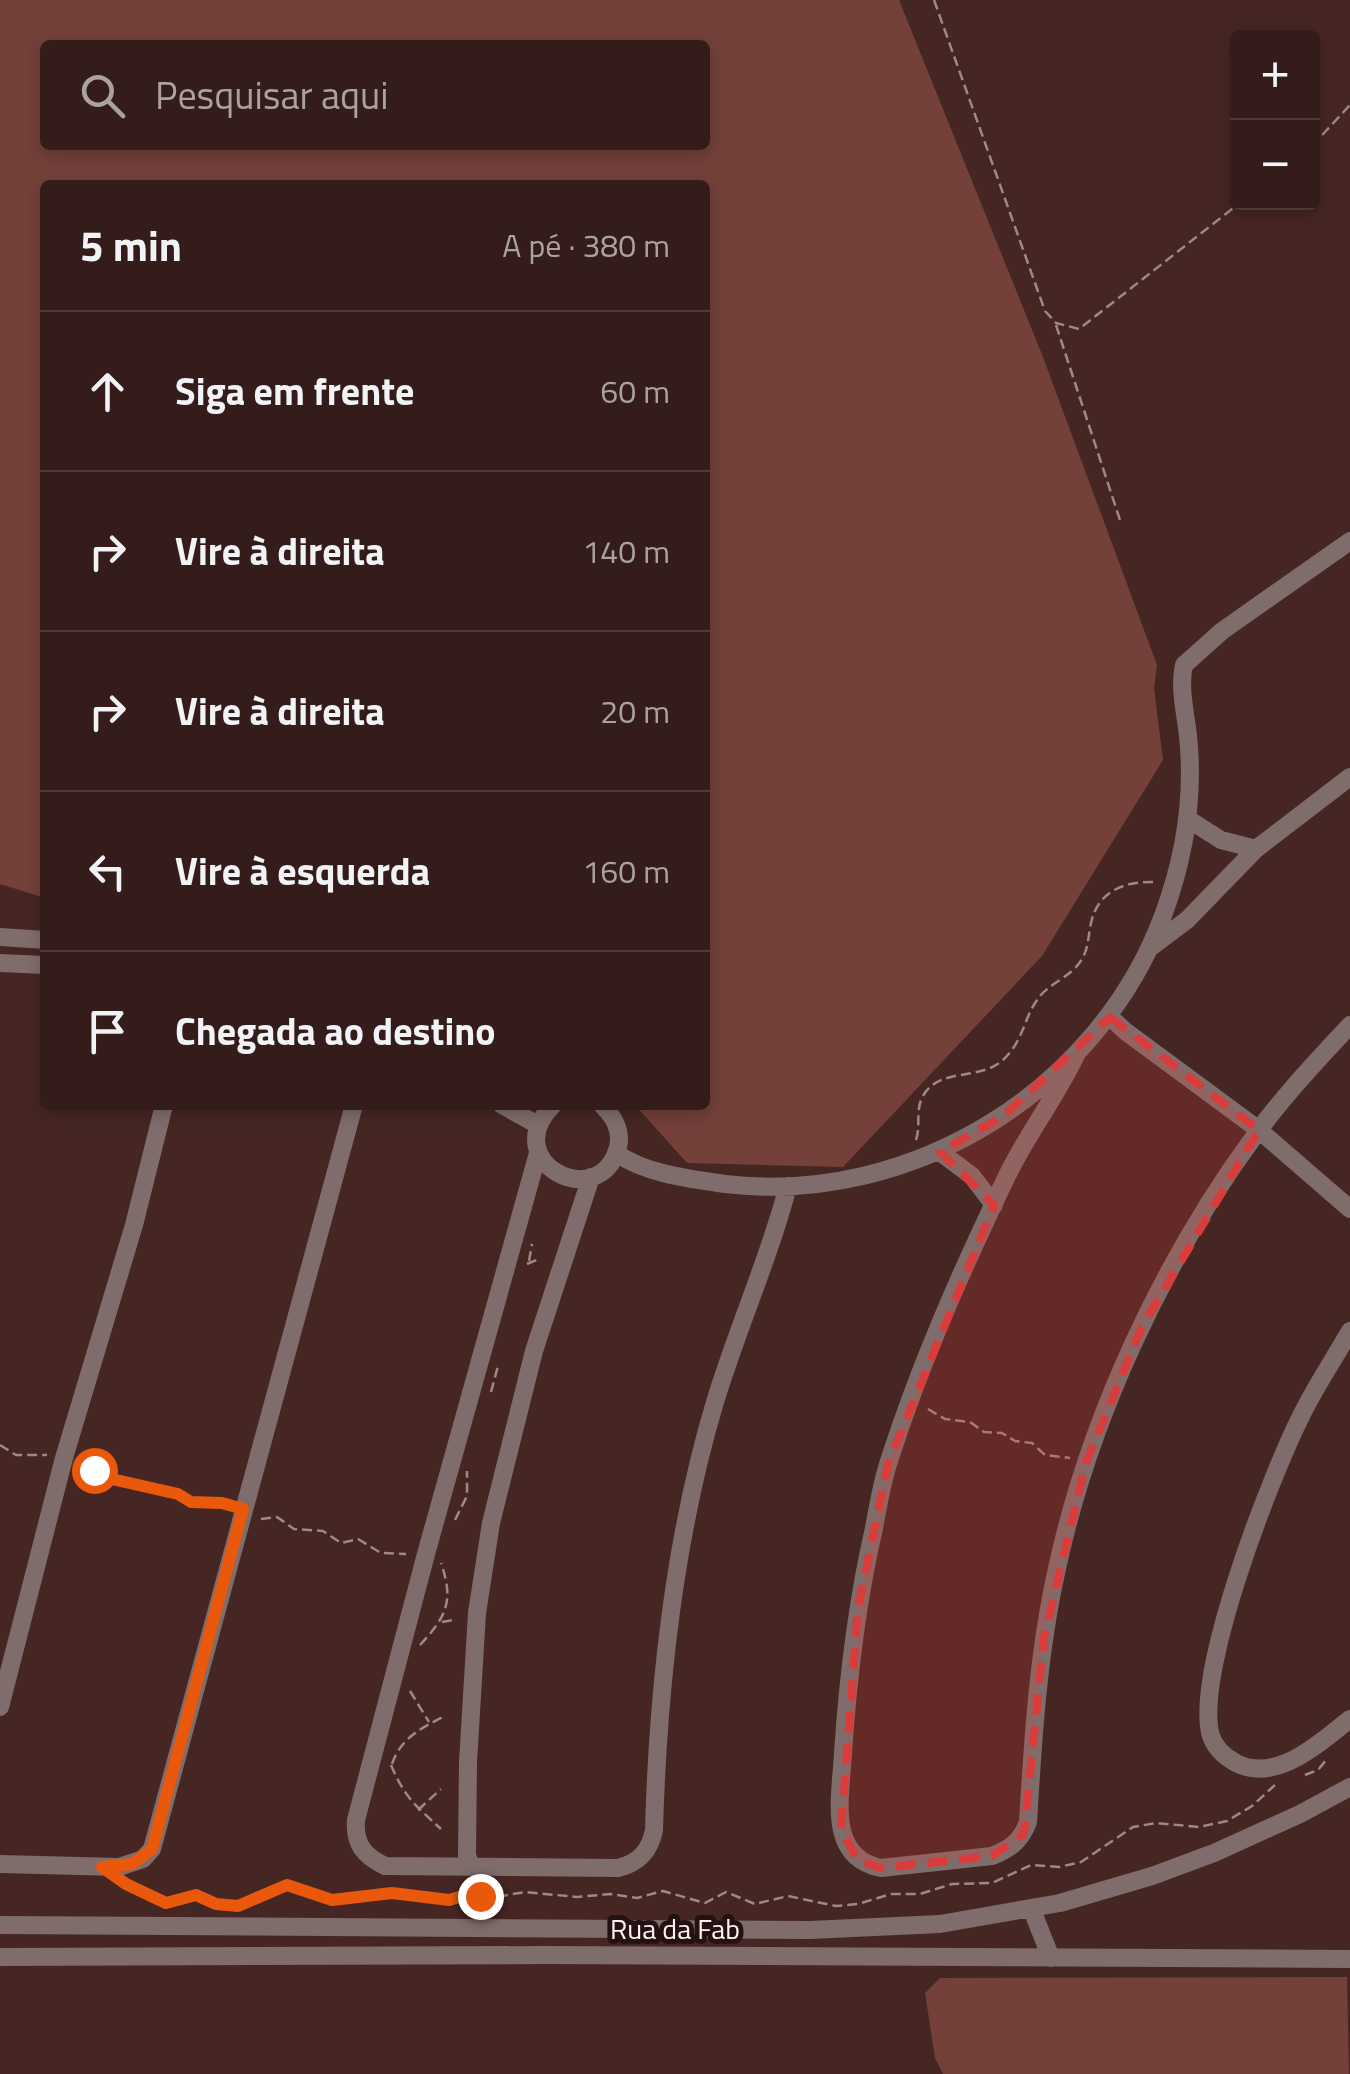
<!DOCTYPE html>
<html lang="pt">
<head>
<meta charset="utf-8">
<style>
  body { margin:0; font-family:"Titillium Web",sans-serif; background:#3f2927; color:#f1f3f6 }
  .controls { position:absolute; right:30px; top:30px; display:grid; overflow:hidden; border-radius:10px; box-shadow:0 5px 15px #0003 }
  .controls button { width:90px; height:90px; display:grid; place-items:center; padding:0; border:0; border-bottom:2px solid #4e3a39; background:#341c1a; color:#f1f3f6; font:50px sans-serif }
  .stop { position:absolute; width:30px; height:30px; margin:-22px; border:8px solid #ea580c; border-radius:50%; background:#fff }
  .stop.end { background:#ea580c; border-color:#fff; box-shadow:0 2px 10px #0008 }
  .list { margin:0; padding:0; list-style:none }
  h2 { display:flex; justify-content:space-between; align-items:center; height:130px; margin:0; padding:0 40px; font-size:42px }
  h2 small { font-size:32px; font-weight:400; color:#a9a1a2 }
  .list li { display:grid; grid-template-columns:65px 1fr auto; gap:30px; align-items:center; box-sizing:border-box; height:160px; padding:0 40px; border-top:2px solid #4e3a39 }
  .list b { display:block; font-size:38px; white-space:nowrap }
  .list em { font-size:32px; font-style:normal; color:#a9a1a2 }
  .icon { flex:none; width:55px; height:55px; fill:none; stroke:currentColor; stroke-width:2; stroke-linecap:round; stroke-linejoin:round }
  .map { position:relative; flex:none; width:1350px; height:2074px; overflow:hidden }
  .search { position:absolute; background:#341c1a; box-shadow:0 5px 15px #0003; left:40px; top:40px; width:670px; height:110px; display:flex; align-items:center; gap:25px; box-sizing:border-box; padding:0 35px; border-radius:10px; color:#a9a1a2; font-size:38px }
  .panel { position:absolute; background:#341c1a; box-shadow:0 5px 15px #0003; left:40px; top:180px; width:670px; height:930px; border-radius:10px }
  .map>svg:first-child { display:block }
  .green { fill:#73403a; fill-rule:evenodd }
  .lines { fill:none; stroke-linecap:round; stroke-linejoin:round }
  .path { stroke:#9f8885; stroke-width:2.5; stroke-dasharray:10 5; stroke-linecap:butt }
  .street { stroke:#7f6d6b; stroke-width:18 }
  .route { stroke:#ea580c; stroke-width:12 }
  .marked { fill:#da3c3c; fill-opacity:0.2; stroke:#da3c3c; stroke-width:8; stroke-dasharray:20 12; stroke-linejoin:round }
  .labels { text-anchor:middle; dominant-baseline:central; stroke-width:10; stroke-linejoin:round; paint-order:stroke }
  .street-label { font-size:28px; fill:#fff2f0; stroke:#221312 }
</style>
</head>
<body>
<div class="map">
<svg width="1350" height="2074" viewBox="0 0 1350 2074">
  <rect width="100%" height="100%" fill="#462622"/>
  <path class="green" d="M 0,0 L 899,0 L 1043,357 L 1157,665 L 1154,688 L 1163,760 L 1042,956 L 843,1167 L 687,1163 L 635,1105 L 705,1105 L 705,185 L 45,185 L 45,898 L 0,884 ZM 45,45 L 705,45 L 705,145 L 45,145 Z
    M 1347,1977 L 1349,2074 L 943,2074 L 935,2058 L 925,1993 L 940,1978 Z"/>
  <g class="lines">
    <path class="path" d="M 934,0 L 1045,311 L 1056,323 L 1079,329 L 1241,202
      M 1312,146 L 1350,105
      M 1056,325 L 1120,520
      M 916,1140 C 921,1126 915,1109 923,1096 C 939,1067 980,1081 1003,1060 C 1024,1040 1023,1020 1037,1000 C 1048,983 1071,978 1082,959 C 1089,947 1088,936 1091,923 C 1098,890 1126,881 1155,882
      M 529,1261 L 532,1244
      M 527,1264 L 539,1259
      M 491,1392 L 498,1366
      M 928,1409 L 945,1419 L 970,1422 L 984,1432 L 1002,1433 L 1015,1441 L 1032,1443 L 1045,1455 L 1070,1458
      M 0,1445 L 16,1455 L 47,1455
      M 82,1467 L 95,1469 L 116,1481 L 165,1489 L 191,1502 L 227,1504
      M 261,1519 L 277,1517 L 294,1529 L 323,1531 L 341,1543 L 358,1539 L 381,1553 L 406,1554
      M 455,1520 L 467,1496 L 467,1471
      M 442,1622 L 454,1620
      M 420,1645 C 447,1616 454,1601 441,1563
      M 410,1691 L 429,1722
      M 392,1764 C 401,1738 421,1728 445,1716
      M 391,1765 C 405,1798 415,1805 441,1829
      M 1305,1775 L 1318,1770 L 1326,1760
      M 418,1810 L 441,1789
      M 124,1882 L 166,1903 L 196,1895 L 216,1904 L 238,1906 L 287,1885 L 332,1900 L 392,1893 L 449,1899 L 471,1895 L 496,1897 L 525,1892 L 577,1897 L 610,1894 L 637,1898 L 663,1891 L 705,1903 L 726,1892 L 755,1904 L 788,1896 L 836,1906 L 858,1904 L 891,1894 L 920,1894 L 952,1884 L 992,1883 L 1031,1865 L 1059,1867 L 1081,1862 L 1133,1827 L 1156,1823 L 1199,1827 L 1227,1821 L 1252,1806 L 1275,1785"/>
    <path class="street" d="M 1188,819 L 1221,840 L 1256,849
      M 0,937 L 45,940
      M 1151,947 L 1187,920 L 1256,849 L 1350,777
      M 0,963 L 45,965
      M 1110,1017 L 1125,1031 L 1259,1130 L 1350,1209
      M 1076,1055 C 1055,1099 1025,1137 1005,1180 C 961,1272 920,1364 889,1461 C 882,1482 878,1506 874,1528 C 857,1602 848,1677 843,1753 C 841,1796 826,1857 881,1868 L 992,1856 C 1010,1849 1021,1841 1028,1822 C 1033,1739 1038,1655 1056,1573 C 1088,1421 1163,1260 1256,1134 C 1284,1095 1318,1060 1350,1025
      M 502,1105 L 538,1125
      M 553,1105 C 496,1162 600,1215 618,1147 C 622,1130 614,1117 602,1105
      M 940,1152 L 972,1176 L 994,1205
      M 538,1153 L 426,1554 L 356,1820 C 354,1844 364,1856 385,1866 L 618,1868 C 639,1863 650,1851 654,1830 C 658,1687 674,1539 715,1402 C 737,1329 769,1259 788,1186
      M 616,1153 C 646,1174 690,1179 725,1184 C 913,1206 1100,1089 1164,913 C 1183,861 1193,804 1189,748 C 1188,721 1178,691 1184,665 L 1222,631 L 1350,541
      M 1350,1331 C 1334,1359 1315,1387 1301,1416 C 1271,1476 1193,1675 1211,1736 C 1215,1748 1225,1757 1236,1763 C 1277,1784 1320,1742 1350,1719
      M 0,1707 L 64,1458 L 134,1225 L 164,1105
      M 0,1864 L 119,1867 L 143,1859 L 152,1849 L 354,1105
      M 471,1867 L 467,1855 L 468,1762 L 477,1613 L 491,1523 L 534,1351 L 591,1177
      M 1032,1910 L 1051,1958
      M 0,1925 L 810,1930 L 940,1924 L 1060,1903 L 1152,1876 L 1214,1853 L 1300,1814 L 1350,1787
      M 0,1957 L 544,1955 L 1350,1959"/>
  </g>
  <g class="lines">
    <path class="route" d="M 94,1470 L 116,1480 L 178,1494 L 191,1502 L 222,1503 L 243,1509 L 152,1849 L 132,1864 L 102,1867 L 126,1884 L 166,1903 L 196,1895 L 216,1904 L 238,1906 L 287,1885 L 332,1900 L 392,1893 L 449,1900 L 470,1894 L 480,1896"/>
  </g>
  <path class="marked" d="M 1110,1017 L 1259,1130 L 1142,1327 L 1086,1463 L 1044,1638 L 1024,1834 L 992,1856 L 881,1868 L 857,1860 L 841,1828 L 858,1608 L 888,1464 L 994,1205 L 940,1152 L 1003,1116 Z"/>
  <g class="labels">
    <g class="street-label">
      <text x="675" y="1928">Rua da Fab</text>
    </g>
  </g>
</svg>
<div class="controls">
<button>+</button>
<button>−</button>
</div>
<div class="stop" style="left:94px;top:1470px"></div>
<div class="stop end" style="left:480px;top:1896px"></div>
<div class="search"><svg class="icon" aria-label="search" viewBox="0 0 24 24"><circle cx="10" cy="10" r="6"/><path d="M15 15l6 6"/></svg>Pesquisar aqui</div>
<section class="panel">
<h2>5 min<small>A pé · 380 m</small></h2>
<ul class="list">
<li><svg class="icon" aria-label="ahead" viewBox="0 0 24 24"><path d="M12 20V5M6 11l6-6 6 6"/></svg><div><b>Siga em frente</b></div><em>60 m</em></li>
<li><svg class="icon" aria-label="right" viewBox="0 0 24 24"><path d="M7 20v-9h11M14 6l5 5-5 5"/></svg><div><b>Vire à direita</b></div><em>140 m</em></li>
<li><svg class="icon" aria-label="right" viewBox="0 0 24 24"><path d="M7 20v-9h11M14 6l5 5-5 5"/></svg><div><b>Vire à direita</b></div><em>20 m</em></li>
<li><svg class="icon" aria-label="left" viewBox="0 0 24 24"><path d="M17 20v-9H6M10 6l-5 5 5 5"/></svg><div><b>Vire à esquerda</b></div><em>160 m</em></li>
<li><svg class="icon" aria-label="arrive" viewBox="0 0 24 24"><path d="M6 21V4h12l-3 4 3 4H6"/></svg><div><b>Chegada ao destino</b></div></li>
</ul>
</section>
</div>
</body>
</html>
